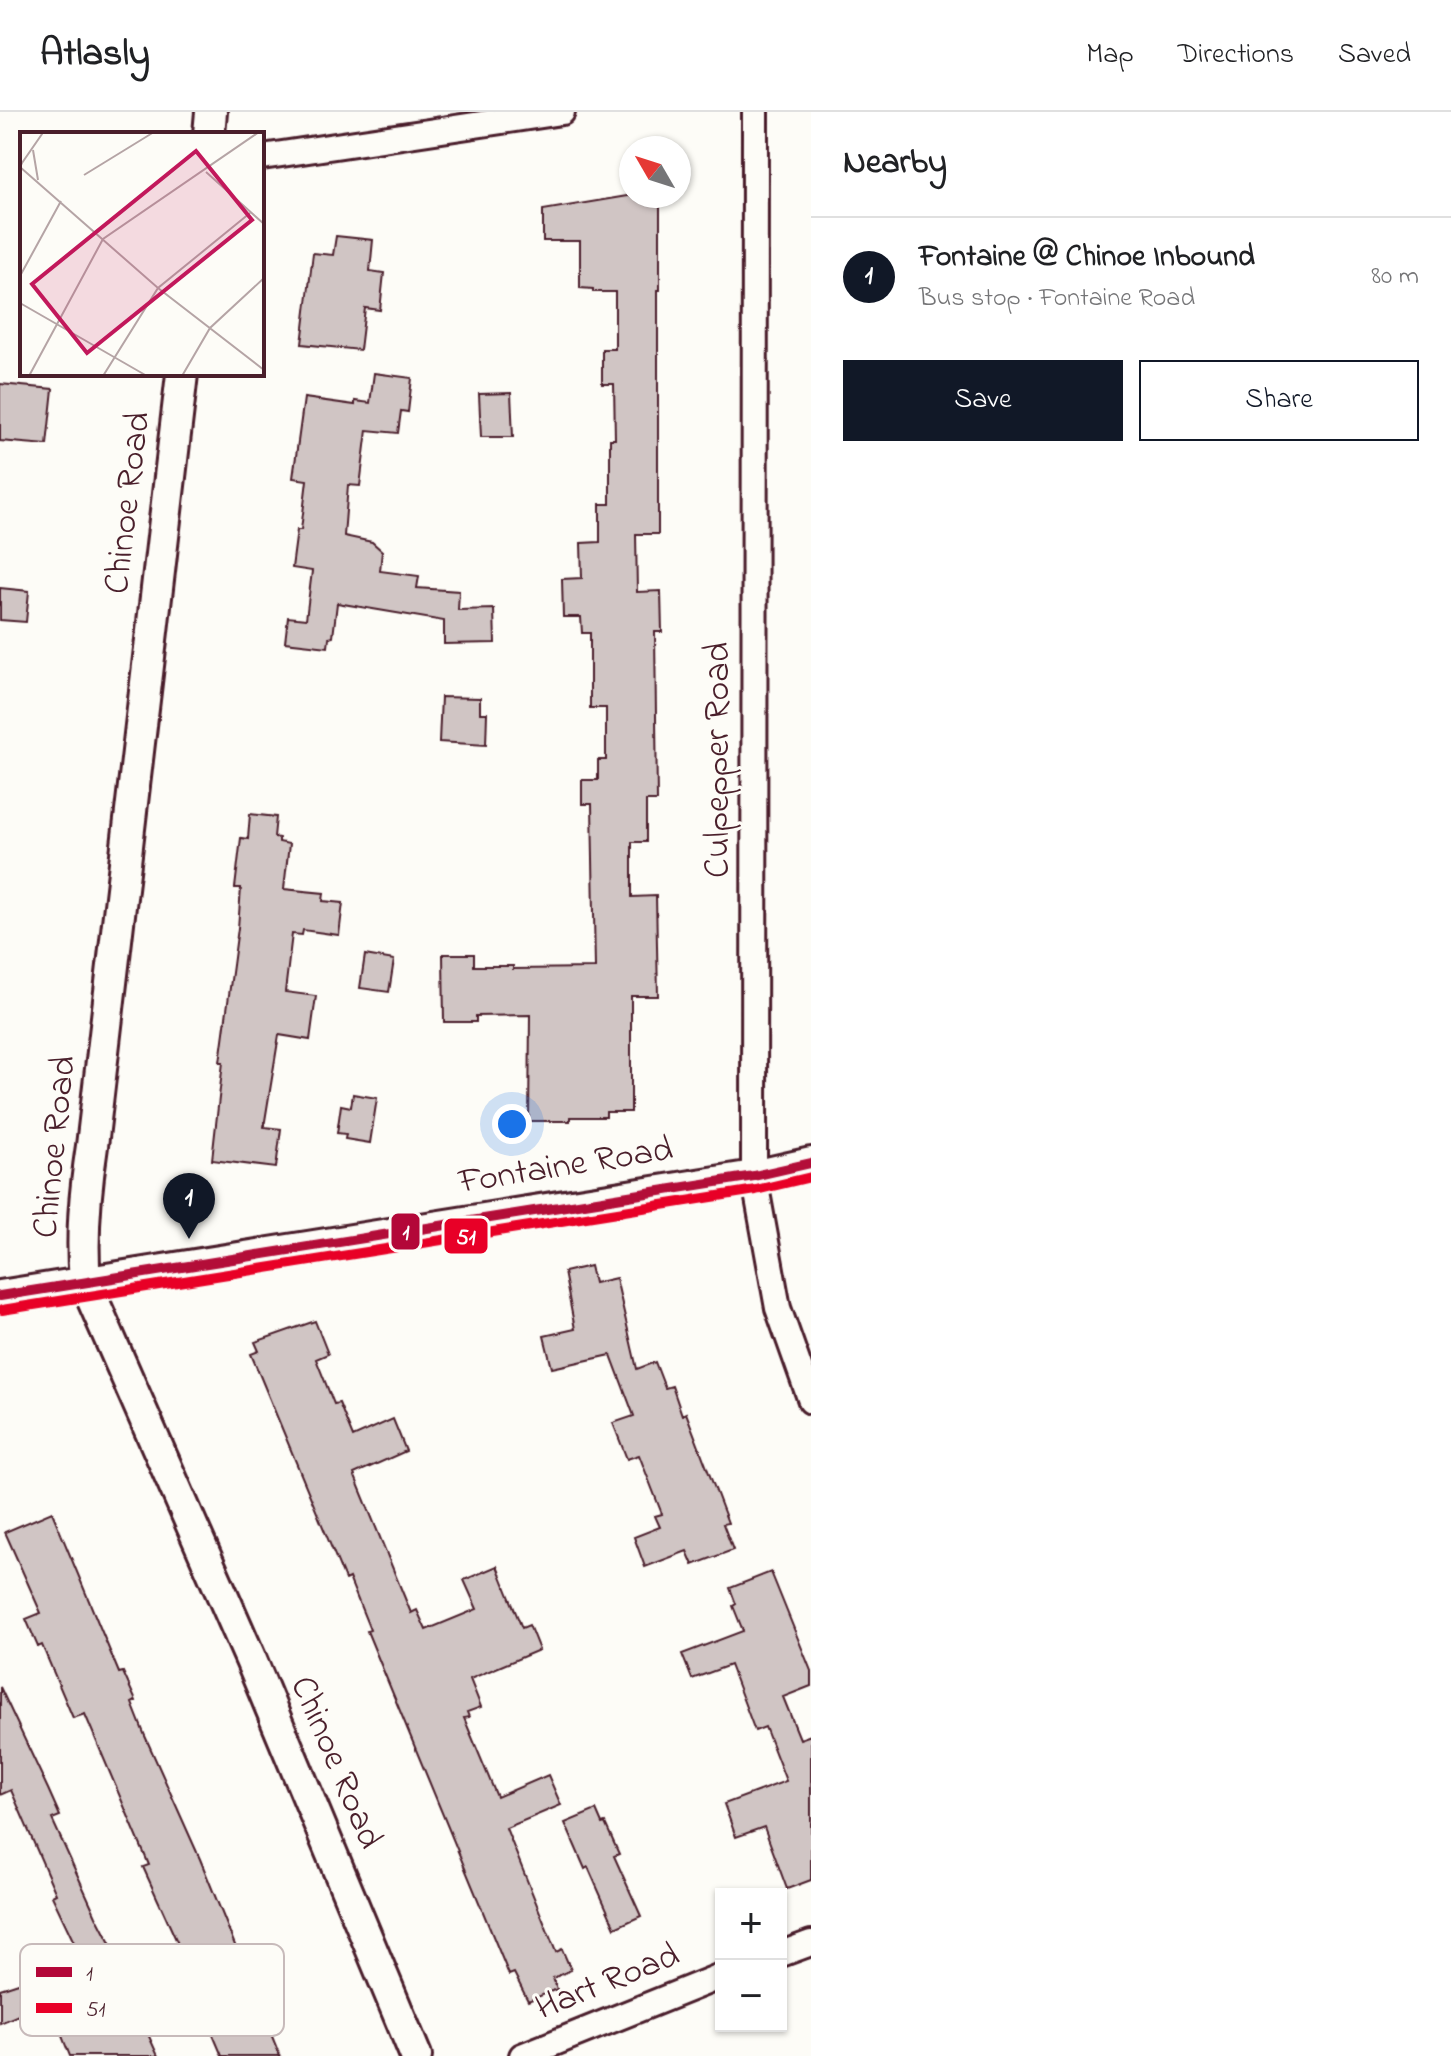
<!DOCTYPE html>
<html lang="en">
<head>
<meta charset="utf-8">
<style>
  body { margin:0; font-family:"Indie Flower",sans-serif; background:#f6f6f6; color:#202124 }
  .controls { position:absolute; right:24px; bottom:24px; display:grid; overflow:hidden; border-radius:0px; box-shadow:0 2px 6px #0004 }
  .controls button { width:72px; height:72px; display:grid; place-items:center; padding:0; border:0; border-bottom:2px solid #e0e0e0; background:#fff; color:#202124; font:40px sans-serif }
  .compass { position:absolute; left:619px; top:24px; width:72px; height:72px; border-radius:50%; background:#fff; box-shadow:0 2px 6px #0004; rotate:309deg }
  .you { position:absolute; left:512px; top:1012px; width:28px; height:28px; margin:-20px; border:6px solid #fff; border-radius:50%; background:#1a73e8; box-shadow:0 0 0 12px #1a73e833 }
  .badge { display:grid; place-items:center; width:52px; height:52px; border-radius:50%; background:#111827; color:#fff; font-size:26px; font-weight:700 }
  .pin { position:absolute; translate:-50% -66px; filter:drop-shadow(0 2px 4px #0008) }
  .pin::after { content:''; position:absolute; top:42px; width:28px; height:24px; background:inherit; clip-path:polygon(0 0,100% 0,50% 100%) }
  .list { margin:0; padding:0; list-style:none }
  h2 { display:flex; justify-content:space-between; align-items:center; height:104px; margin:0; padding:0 32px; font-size:34px }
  h2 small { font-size:26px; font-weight:400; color:#757577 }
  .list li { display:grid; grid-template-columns:52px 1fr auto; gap:24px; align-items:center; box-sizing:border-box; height:120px; padding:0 32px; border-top:2px solid #e0e0e0 }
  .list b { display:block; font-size:30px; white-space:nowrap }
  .list p { margin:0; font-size:26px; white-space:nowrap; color:#757577 }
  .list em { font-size:26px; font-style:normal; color:#757577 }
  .actions { display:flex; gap:16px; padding:24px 32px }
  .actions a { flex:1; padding:18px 0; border:2px solid #111827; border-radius:0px; text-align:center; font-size:28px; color:#111827 }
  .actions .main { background:#111827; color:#fff }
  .map { position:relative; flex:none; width:811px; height:1944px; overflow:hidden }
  header { display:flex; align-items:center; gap:48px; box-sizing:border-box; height:112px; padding:0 40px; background:#fff; border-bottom:2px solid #e0e0e0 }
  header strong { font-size:38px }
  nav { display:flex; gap:44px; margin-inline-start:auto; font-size:28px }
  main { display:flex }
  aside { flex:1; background:#fff }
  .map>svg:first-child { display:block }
  .building { fill:#d0c5c4; stroke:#4a1f2b; stroke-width:2 }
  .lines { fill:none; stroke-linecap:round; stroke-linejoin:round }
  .minor-casing { stroke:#4a1f2b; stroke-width:30 }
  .tertiary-casing { stroke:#4a1f2b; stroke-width:36 }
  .minor { stroke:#fdfcf7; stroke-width:24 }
  .tertiary { stroke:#fdfcf7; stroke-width:30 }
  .bus-1-casing { stroke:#fdfcf7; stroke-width:16 }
  .bus-2-casing { stroke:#fdfcf7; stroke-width:16 }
  .bus-1 { stroke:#b30738; stroke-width:10 }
  .bus-2 { stroke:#e80027; stroke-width:10 }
  .labels { text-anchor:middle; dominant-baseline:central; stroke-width:6; stroke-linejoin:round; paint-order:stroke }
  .street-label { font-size:36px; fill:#4a1f2b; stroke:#fdfcf7 }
  .inset-road { fill:none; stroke:#b5a4a5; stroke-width:2 }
  .view { fill:#c2185b; fill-opacity:0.15; stroke:#c2185b; stroke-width:4 }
  .inset-edge { fill:none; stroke:#4a1f2b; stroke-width:4 }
  .key { fill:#fdfcf7; stroke:#c7baba; stroke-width:2 }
  .key-label { font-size:22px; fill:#4a1f2b }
  .line-badge { stroke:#fdfcf7; stroke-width:3 }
  .badge-label { font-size:22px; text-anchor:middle; font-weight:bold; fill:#fff }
</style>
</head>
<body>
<header>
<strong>Atlasly</strong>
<nav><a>Map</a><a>Directions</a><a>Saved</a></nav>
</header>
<main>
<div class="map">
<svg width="811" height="1944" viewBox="0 0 811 1944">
  <rect width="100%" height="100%" fill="#fdfcf7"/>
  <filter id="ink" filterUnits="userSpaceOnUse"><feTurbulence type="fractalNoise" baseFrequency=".0125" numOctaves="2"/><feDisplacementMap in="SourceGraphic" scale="16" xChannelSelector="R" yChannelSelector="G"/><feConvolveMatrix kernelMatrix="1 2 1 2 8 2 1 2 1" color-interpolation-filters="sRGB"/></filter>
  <g filter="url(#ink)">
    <path class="building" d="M 627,84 L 660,84 L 660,178 L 658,178 L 658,422 L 636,422 L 637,480 L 661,479 L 662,520 L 655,520 L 657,689 L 646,689 L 646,730 L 632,730 L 632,785 L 656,784 L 658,884 L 631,884 L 631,1000 L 606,1000 L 606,1005 L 570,1005 L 570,1009 L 529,1009 L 530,903 L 476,904 L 476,910 L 444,910 L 443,842 L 474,842 L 474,854 L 513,854 L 513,857 L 595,856 L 592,692 L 582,692 L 582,668 L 598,668 L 598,648 L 606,648 L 606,596 L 590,596 L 590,521 L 582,521 L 581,505 L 563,505 L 562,467 L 582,466 L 581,431 L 600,430 L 600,392 L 610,392 L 610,327 L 615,327 L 614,272 L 602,272 L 602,237 L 615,237 L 615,180 L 593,180 L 593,177 L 580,176 L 580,129 L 543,129 L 543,98 Z
      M 336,124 L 373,128 L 370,159 L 384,161 L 380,198 L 365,196 L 360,238 L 302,232 L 313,141 L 333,143 Z
      M 374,261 L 412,266 L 408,300 L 401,299 L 398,321 L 367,318 L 360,374 L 348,373 L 344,424 L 372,430 L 382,439 L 380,459 L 419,464 L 417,476 L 459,479 L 458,498 L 494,497 L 495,531 L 444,532 L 444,509 L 337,491 L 333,525 L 329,526 L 328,535 L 285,530 L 288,505 L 306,507 L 312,459 L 292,456 L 297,418 L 301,418 L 307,368 L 293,366 L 304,286 L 355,293 L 355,289 L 370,291 Z
      M 0,272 L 53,277 L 47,333 L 0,329 Z
      M 511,281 L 513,325 L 481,325 L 479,282 Z
      M 0,476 L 29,479 L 26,510 L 0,508 Z
      M 441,585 L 480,586 L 480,601 L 487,601 L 486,633 L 439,630 Z
      M 250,702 L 276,705 L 274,725 L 279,726 L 279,730 L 289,732 L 284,777 L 324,781 L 323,789 L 343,791 L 339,823 L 303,818 L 302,823 L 292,822 L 285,880 L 316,884 L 310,928 L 279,923 L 264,1015 L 281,1017 L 276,1056 L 212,1048 L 223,950 L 220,950 L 238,816 L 241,776 L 235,776 L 241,726 L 248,727 Z
      M 365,843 L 394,848 L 389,880 L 360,876 Z
      M 353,982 L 377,986 L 370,1031 L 345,1027 L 346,1022 L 337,1021 L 341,993 L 351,995 Z
      M 590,1154 L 594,1171 L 616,1166 L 637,1257 L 655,1250 L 665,1276 L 672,1274 L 682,1303 L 686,1301 L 728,1411 L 723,1412 L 733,1438 L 693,1453 L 687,1439 L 645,1455 L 634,1425 L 660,1415 L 655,1404 L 662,1402 L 639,1343 L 627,1347 L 613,1311 L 634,1304 L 611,1243 L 552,1256 L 544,1224 L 575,1217 L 564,1160 Z
      M 315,1209 L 328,1242 L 316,1247 L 334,1292 L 339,1291 L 353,1325 L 393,1307 L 406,1339 L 354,1362 L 411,1501 L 417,1498 L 426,1518 L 477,1497 L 464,1468 L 497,1454 L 522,1516 L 529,1513 L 539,1538 L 470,1567 L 481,1595 L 467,1600 L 469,1605 L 464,1606 L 497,1685 L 548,1663 L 561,1693 L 506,1716 L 556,1840 L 562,1837 L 571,1858 L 553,1866 L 557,1877 L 528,1889 L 514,1861 L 509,1863 L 367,1519 L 370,1518 L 349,1466 L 345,1468 L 251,1242 L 259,1239 L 255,1230 Z
      M 52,1400 L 119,1561 L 123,1560 L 136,1589 L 132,1591 L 145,1624 L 200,1747 L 280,1944 L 222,1944 L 208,1911 L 213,1909 L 143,1755 L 149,1753 L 85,1602 L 73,1606 L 42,1533 L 38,1535 L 26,1507 L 41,1501 L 5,1420 Z
      M 771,1460 L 811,1559 L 811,1574 L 783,1585 L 800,1627 L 811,1623 L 811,1768 L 787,1777 L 764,1715 L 736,1725 L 724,1692 L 786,1669 L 765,1615 L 755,1619 L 730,1553 L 692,1567 L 682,1542 L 743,1519 L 733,1494 L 736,1492 L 730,1476 Z
      M 0,1575 L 48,1677 L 60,1704 L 52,1707 L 96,1804 L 113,1837 L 110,1839 L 158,1944 L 70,1944 L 54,1904 L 99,1883 L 52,1784 L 56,1782 L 11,1678 L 0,1683 Z
      M 596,1698 L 602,1712 L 605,1711 L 619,1742 L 614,1744 L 641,1804 L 615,1816 L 588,1755 L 585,1757 L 565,1711 Z
      M 40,1864 L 49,1890 L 0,1911 L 0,1877 Z"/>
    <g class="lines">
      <defs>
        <path id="minor" d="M 755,0 L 754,1064 L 778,1196 L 811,1289
          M 262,45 L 562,0
          M 781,1842 L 811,1831
          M 522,1944 L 721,1864"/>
        <path id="tertiary" d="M 209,22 L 211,0
          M 182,262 L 92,1034 C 85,1080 81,1123 85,1170 L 251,1548 L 416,1944
          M 0,1184 L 754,1064 L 811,1051"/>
      </defs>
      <use href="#minor" class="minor-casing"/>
      <use href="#tertiary" class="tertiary-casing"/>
      <use href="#minor" class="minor"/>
      <use href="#tertiary" class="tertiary"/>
      <defs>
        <path id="bus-1" d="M 0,1184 L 754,1064 L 811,1051"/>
        <path id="bus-2" d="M 2,1198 L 756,1078 L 811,1065"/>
      </defs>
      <use href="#bus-1" class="bus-1-casing"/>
      <use href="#bus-2" class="bus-2-casing"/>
      <use href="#bus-1" class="bus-1"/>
      <use href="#bus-2" class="bus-2"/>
    </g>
  </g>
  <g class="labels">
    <g class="street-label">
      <text transform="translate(129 391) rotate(-83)">Chinoe Road</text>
      <text transform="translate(719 648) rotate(-90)">Culpepper Road</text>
      <text transform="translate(56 1035) rotate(-84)">Chinoe Road</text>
      <text transform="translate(566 1055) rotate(-9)">Fontaine Road</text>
      <text transform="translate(335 1651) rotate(67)">Chinoe Road</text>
      <text transform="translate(608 1871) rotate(-22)">Hart Road</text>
    </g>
  </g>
  <g transform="translate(20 20)">
    <rect width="244" height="244" fill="#fdfcf7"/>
    <path class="inset-road" d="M 23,0 L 22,2 L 2,31 L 0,35 L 138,156 L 244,238M 13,18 L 18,48M 186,40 L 244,92M 64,43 L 134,0M 0,144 L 41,69M 0,171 L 127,244M 9,244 L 83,107 L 239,0M 83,244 L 138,156 L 230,81M 162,244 L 190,196 L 244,146"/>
    <path class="view" d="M 176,19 L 232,88 L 67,221 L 12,152 Z"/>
    <rect width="244" height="244" class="inset-edge"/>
  </g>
  <rect x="20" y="1832" width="264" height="92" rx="12" class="key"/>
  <rect x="36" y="1855" width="36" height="10" fill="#b30738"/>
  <rect x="36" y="1891" width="36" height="10" fill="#e80027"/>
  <g class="key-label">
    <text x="86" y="1868">1</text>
    <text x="86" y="1904">51</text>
  </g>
  <g class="line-badge">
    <rect x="390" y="1100" width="31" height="39" rx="8" fill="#b30738"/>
    <rect x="443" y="1105" width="46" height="38" rx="8" fill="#e80027"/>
  </g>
  <g class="badge-label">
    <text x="406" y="1127">1</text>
    <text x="466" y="1132">51</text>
  </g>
</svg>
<div class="controls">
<button>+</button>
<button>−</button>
</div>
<svg class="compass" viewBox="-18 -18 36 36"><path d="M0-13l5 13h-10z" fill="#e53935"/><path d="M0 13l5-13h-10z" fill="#757577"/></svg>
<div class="you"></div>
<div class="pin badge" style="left:189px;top:1127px">1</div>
</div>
<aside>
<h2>Nearby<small></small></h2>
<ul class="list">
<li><span class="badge">1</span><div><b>Fontaine @ Chinoe Inbound</b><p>Bus stop · Fontaine Road</p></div><em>80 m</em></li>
</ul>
<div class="actions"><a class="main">Save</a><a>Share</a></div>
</aside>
</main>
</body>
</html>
